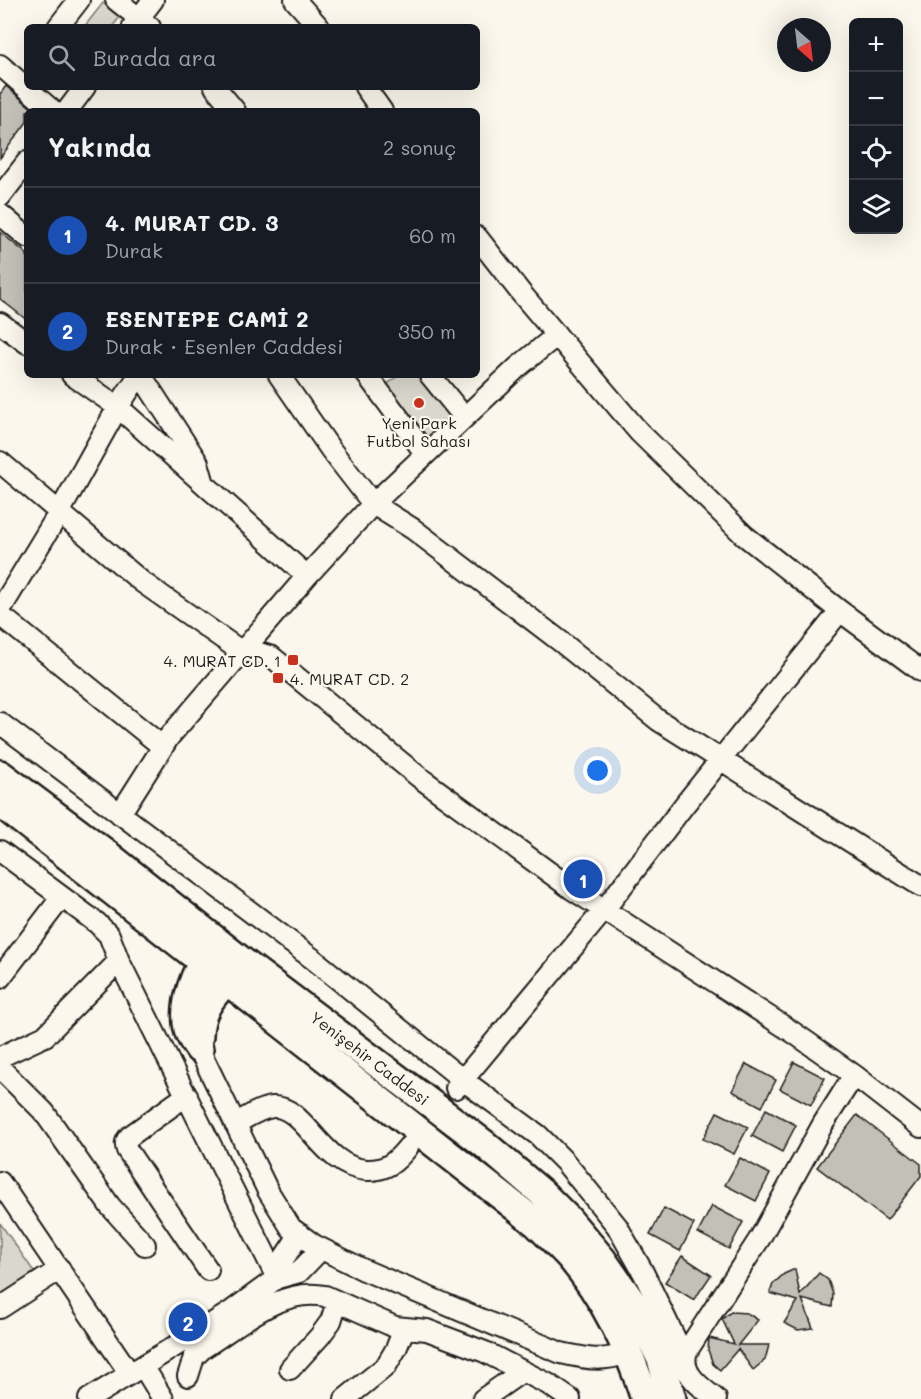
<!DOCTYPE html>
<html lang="tr">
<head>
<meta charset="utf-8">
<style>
  body { margin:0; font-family:Mali,sans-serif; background:#20242c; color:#f1f3f6 }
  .controls { position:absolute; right:18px; top:18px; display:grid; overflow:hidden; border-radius:9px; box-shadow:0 6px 24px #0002 }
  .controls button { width:54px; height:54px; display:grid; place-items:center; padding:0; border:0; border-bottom:2px solid #363941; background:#171b24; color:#f1f3f6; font:30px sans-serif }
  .compass { position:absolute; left:777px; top:18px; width:54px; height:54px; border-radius:50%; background:#171b24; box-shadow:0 6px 24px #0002; rotate:152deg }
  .you { position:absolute; left:598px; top:771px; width:21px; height:21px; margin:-15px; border:4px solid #fff; border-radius:50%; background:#1a73e8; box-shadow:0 0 0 9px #1a73e833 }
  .badge { display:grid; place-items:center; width:39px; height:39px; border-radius:50%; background:#2563eb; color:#fff; font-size:20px; font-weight:700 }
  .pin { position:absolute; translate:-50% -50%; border:3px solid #fff; box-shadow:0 2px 6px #0006 }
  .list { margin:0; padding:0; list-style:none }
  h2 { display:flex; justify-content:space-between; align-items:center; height:78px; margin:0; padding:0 24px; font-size:26px }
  h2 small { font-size:20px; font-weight:400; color:#9ea1a6 }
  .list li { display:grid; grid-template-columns:39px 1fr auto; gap:18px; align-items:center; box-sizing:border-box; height:96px; padding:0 24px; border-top:2px solid #363941 }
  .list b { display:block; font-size:22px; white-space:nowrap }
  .list p { margin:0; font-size:20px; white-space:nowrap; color:#9ea1a6 }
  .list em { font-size:20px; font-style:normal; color:#9ea1a6 }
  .icon { flex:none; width:33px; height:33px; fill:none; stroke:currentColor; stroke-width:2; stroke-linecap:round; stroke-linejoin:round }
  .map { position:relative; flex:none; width:921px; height:1399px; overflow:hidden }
  .search { position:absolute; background:#171b24; box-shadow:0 6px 24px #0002; left:24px; top:24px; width:456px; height:66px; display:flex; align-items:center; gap:15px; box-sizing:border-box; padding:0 21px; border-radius:9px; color:#9ea1a6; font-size:22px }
  .panel { position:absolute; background:#171b24; box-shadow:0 6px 24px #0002; left:24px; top:108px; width:456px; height:270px; border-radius:9px }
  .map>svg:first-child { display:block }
  .green { fill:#dad7ce; stroke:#7b7a75; stroke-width:1.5 }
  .building { fill:#c3c0b8; stroke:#1c1c1c; stroke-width:1.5 }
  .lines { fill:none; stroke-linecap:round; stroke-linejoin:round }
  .minor-casing { stroke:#1c1c1c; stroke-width:24 }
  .highway-casing { stroke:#1c1c1c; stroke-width:32 }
  .minor { stroke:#fbf7ec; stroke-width:20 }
  .highway { stroke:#fbf7ec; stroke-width:27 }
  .poi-dot { fill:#c8321e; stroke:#fbf7ec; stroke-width:2 }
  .labels { text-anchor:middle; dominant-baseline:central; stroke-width:4.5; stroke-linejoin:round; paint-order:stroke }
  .poi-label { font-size:16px; fill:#1c1c1c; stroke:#fbf7ec }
  .street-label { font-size:16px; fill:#1c1c1c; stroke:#fbf7ec }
</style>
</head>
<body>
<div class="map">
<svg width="921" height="1399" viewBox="0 0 921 1399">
  <rect width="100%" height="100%" fill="#fbf7ec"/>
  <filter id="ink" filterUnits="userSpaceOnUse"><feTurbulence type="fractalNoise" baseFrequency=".0167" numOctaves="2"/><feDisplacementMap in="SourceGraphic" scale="12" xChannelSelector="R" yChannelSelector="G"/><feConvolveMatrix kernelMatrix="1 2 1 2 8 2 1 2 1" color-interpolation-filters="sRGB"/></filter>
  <g filter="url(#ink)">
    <path class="green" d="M 103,3 L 120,17 L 112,27 L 84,27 Z
      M 399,375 L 420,375 L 454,420 L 426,445 L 384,387 Z
      M 0,1223 L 35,1273 L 0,1296 Z"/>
    <path class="building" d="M 6,86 L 35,111 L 27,111 L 27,122 L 0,158 L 0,94 Z
      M 0,232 L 27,254 L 27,320 L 0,299 Z
      M 794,1062 L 825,1078 L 811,1105 L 780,1089 Z
      M 746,1064 L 776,1080 L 762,1107 L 732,1091 Z
      M 766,1109 L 796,1125 L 782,1152 L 752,1136 Z
      M 717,1112 L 748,1127 L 734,1154 L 703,1139 Z
      M 857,1115 L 921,1164 L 921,1176 L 887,1220 L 817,1167 Z
      M 740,1158 L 770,1174 L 756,1201 L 725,1185 Z
      M 712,1206 L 743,1222 L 729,1249 L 698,1233 Z
      M 664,1208 L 694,1224 L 680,1251 L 650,1235 Z
      M 682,1256 L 711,1275 L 694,1300 L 665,1282 Z
      M 795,1269 L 800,1295 L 819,1273 L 828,1280 L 833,1294 L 832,1307 L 802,1299 L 813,1328 L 798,1330 L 784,1323 L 798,1301 L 770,1293 L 773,1284 L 784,1274 Z
      M 731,1312 L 747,1313 L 758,1320 L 738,1345 L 769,1345 L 765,1360 L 753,1370 L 738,1349 L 720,1370 L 713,1364 L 708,1350 L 709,1338 L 734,1344 L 722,1319 Z"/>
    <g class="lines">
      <defs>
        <path id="minor" d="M 116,0 L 150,27
          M 295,0 L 319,27
          M 133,26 L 153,0
          M 58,27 L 79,0
          M 0,65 L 53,111
          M 215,87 L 235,111
          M 365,87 L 382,111
          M 67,111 L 85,87
          M 0,197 L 27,162
          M 0,214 L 27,237
          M 477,237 L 521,293 L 639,432 L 745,536 L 840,611 L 921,671
          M 0,323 L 27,343
          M 72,375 L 118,407 L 307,576
          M 141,375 L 198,463 L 204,484
          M 279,375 L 331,450 L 373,504 L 413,529 L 560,641 L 658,720 L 921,886
          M 367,375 L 425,453
          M 430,375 L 464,417
          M 0,462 L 142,582 L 242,652 L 256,652 L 272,657 L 419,777 L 572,889 L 794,1033 L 854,1075 L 823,1124 L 760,1238 L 687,1351 C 679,1373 701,1387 716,1399
          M 0,610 L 59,513 L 118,407 L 139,375
          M 0,615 L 163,747
          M 0,723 L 313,959 L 463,1080 L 538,1135 L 565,1162 L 617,1226 L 643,1272 L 685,1359
          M 120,814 L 169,737 L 307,576 L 373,504 L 518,367 L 557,335
          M 0,851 L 97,923 L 109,935 L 119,961 L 277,1278
          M 0,978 L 61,898
          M 199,1049 L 268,1191 L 291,1228 L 314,1245 L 364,1270 L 561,1353 C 588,1359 602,1362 628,1353
          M 0,1057 L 45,1036 L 119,961
          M 0,1068 L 44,1112 L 110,1206 L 145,1245
          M 854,1075 L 921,1127
          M 456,1088 L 604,910 L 685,804 L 840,611
          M 187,1095 L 130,1136 C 125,1141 125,1144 127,1150 L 208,1270
          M 235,1124 C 246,1118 260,1108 273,1107 C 305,1105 322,1167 366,1170 C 386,1171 396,1162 408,1147
          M 0,1182 L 130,1374
          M 277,1278 L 284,1258 L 300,1234
          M 0,1308 L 60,1269
          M 143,1366 L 163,1399
          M 290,1369 L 320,1336 L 331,1321 L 337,1302
          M 188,1376 L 194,1357 L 203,1348 C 240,1325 280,1287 325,1296 L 395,1327 L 427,1330 L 485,1352 L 548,1384 L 570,1399
          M 89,1399 L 229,1313 L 277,1278 L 299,1272 L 321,1249
          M 345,1399 L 386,1366 L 396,1349 L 404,1329
          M 483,1399 L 523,1371"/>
        <path id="highway" d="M 0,774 L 103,851 L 243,962 L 483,1143 L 542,1193 L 568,1219 L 602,1259 L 636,1308 L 661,1359 L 672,1399
          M 0,803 L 536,1223 C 547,1234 559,1245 569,1256 C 603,1295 630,1350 645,1399
          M 199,1036 C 199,1005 219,990 238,968
          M 199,1049 C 195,1043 189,1036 188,1029 C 182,1002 196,969 212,948"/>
      </defs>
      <use href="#minor" class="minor-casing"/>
      <use href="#highway" class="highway-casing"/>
      <use href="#minor" class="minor"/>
      <use href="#highway" class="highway"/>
    </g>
  </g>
  <g class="poi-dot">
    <circle cx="419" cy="403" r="6"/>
    <rect x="287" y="654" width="12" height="12" rx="3"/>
    <rect x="272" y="672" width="12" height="12" rx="3"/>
  </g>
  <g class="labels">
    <g class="poi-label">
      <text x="419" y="422">Yeni Park<tspan x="419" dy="18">Futbol Sahası</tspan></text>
      <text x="281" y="660" text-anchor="end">4. MURAT CD. 1</text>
      <text x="290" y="678" text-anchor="start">4. MURAT CD. 2</text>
    </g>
    <g class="street-label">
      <text transform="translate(370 1058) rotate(37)">Yenişehir Caddesi</text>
    </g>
  </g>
</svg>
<div class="controls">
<button>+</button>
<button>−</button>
<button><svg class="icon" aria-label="locate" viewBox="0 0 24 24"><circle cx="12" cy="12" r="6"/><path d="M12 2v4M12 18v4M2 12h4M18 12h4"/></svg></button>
<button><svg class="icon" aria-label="layers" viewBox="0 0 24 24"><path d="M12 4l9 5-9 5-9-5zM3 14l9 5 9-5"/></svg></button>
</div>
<svg class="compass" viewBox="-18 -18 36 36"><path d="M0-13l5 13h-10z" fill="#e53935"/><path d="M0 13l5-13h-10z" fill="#9ea1a6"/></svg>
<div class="you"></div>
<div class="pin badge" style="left:583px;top:879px;background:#1a4fb4">1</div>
<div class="pin badge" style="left:188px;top:1322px;background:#1a4fb4">2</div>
<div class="search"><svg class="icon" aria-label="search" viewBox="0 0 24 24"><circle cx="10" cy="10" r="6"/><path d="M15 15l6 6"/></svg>Burada ara</div>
<section class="panel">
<h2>Yakında<small>2 sonuç</small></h2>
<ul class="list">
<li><span class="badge" style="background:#1a4fb4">1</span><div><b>4. MURAT CD. 3</b><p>Durak</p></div><em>60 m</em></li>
<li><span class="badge" style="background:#1a4fb4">2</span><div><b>ESENTEPE CAMİ 2</b><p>Durak · Esenler Caddesi</p></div><em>350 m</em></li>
</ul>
</section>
</div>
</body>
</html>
